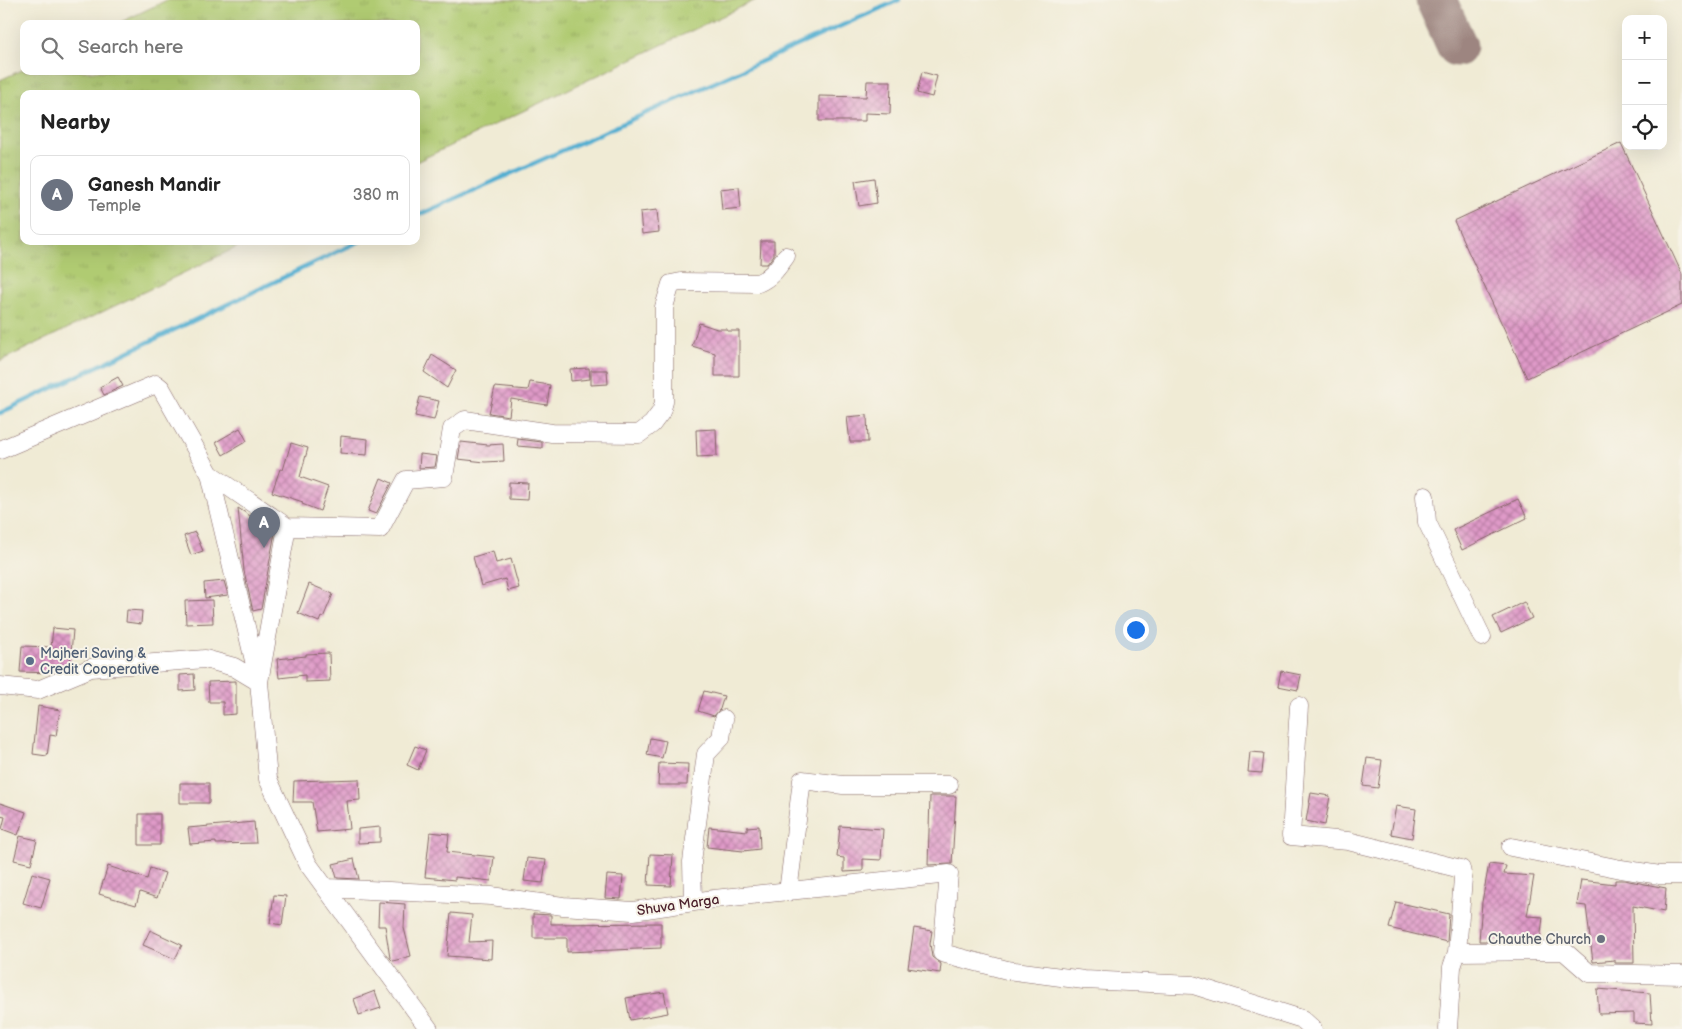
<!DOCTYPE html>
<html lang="en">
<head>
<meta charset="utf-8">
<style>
  body { margin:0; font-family:"Balsamiq Sans",sans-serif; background:#f6f6f6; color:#222 }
  .controls { position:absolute; right:15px; top:15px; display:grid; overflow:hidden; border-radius:10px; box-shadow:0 5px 20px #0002 }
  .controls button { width:45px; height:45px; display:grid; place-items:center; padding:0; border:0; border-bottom:1px solid #e0e0e0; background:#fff; color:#222; font:25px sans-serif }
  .you { position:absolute; left:1135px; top:629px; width:18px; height:18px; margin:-12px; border:4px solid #fff; border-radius:50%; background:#1a73e8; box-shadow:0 0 0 8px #1a73e833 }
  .badge { display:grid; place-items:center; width:32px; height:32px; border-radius:50%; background:#d1495b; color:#fff; font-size:16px; font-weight:700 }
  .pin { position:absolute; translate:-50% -41px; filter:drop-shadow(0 1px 2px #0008) }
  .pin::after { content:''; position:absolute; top:26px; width:18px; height:15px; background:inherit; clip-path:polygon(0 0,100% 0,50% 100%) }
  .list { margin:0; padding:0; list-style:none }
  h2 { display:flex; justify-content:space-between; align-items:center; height:65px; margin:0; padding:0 20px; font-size:21px }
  h2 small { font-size:16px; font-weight:400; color:#767676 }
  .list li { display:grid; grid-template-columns:32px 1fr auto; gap:15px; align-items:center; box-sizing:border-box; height:80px; margin:0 10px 10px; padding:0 10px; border:1px solid #e0e0e0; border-radius:10px }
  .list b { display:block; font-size:19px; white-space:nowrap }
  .list p { margin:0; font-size:16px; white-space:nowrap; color:#767676 }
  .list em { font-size:16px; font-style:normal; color:#767676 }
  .icon { flex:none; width:28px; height:28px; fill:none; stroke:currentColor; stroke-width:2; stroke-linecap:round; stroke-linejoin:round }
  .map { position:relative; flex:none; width:1682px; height:1029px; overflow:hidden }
  .search { position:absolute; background:#fff; box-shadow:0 5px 20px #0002; left:20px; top:20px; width:400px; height:55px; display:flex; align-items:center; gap:12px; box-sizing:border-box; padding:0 18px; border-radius:10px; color:#767676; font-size:19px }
  .panel { position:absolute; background:#fff; box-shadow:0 5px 20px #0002; left:20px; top:90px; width:400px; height:155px; border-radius:10px }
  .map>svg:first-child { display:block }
  .grass { fill:url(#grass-tufts); stroke:#7d754e }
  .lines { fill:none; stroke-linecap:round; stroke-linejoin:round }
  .stream { stroke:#53afd1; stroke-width:4.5 }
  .taxiway { stroke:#9d8580; stroke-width:41 }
  .building { fill:url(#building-cross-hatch) }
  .street-casing { stroke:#846666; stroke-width:19 }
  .street { stroke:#fff; stroke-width:18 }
  .service-dot { fill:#5c6f8a; stroke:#f7f3e8; stroke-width:2 }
  .worship-dot { fill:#6b7280; stroke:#f7f3e8; stroke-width:2 }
  .labels { text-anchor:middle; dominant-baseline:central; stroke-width:4; stroke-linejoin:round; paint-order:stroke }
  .service-label { font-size:14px; fill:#4e5e75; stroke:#f7f3e8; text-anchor:start }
  .street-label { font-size:14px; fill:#4a1f2b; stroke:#f7f3e8 }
  .worship-label { font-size:14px; fill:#5b616d; stroke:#f7f3e8; text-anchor:end }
</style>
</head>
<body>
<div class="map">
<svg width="1682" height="1029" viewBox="0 0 1682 1029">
  <defs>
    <pattern id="grass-tufts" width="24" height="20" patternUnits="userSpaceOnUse" patternTransform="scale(1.25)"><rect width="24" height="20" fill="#b0cb72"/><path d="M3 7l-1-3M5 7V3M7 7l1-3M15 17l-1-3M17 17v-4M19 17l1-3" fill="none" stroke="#99ae63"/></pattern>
    <pattern id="building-cross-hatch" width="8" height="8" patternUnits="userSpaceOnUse" patternTransform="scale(1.25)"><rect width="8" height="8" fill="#df9ac8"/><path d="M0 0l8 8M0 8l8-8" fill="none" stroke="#b77da3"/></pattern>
  </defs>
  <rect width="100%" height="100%" fill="#f7f3e8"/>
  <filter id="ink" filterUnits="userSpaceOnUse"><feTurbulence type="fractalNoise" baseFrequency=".02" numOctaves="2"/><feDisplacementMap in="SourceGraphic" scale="10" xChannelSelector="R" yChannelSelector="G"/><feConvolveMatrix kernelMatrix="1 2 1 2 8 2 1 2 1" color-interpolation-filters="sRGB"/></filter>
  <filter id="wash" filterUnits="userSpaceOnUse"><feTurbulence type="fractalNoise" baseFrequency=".0096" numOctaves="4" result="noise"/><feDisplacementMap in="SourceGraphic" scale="20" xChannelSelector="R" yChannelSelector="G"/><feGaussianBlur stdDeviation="1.12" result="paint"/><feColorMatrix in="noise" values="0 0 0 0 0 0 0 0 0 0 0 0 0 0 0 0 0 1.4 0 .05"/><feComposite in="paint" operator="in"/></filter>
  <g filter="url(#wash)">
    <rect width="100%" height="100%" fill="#f0ebd5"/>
    <path class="grass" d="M 167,0 L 756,0 L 416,162 L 416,94 L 24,94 L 24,241 L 250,241 L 0,361 L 0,80 L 24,69 L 24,71 L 416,71 L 416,24 L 117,24 Z"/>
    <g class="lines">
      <path class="stream" d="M 416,216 L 899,0
        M 0,413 L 360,241"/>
      <path class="taxiway" d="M 1436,0 L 1457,46"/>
    </g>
    <g id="blocks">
      <path class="building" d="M 922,72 L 937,76 L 932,97 L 917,93 Z
        M 867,81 L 891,81 L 890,114 L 865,113 L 865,121 L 819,121 L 819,96 L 866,97 Z
        M 1621,143 L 1682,274 L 1682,305 L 1527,378 L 1454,221 Z
        M 874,178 L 877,203 L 859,206 L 855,181 Z
        M 739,187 L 741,208 L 722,210 L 720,189 Z
        M 657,210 L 659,232 L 642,234 L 640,212 Z
        M 761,241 L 774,241 L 774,255 L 767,264 L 760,264 Z
        M 699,323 L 717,329 L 727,329 L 727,331 L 739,331 L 739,376 L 715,376 L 715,353 L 692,346 Z
        M 432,355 L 456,370 L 447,388 L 424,372 Z
        M 589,368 L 590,379 L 571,381 L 570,369 Z
        M 591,370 L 607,370 L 608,384 L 591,385 Z
        M 118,377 L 123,386 L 104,395 L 100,387 Z
        M 530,382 L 550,385 L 547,405 L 511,399 L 509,416 L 489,413 L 495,387 L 528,390 Z
        M 420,397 L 439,401 L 434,420 L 415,416 Z
        M 867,415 L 868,442 L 850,442 L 847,417 Z
        M 240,428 L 247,441 L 223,455 L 216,442 Z
        M 716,429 L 717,456 L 697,457 L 696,430 Z
        M 341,436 L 368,439 L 367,455 L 340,453 Z
        M 518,439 L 542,442 L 542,448 L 517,446 Z
        M 461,442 L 488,445 L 503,444 L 504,461 L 485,462 L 458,459 Z
        M 291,443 L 308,448 L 300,477 L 328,487 L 320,511 L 302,504 L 303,502 L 272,492 L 280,469 L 283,470 Z
        M 420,454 L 437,456 L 435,467 L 419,468 Z
        M 381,478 L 392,483 L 376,514 L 368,511 Z
        M 509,482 L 528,483 L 527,500 L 509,499 Z
        M 1518,499 L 1527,518 L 1462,550 L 1453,530 Z
        M 238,508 L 275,532 L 261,609 L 253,611 L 244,571 Z
        M 195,532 L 203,551 L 191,555 L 184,536 Z
        M 493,551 L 496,563 L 511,559 L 519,588 L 508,591 L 505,579 L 481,586 L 473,557 Z
        M 224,581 L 228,595 L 205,598 L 204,583 Z
        M 309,584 L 333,594 L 323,618 L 321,617 L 319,622 L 298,613 Z
        M 212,600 L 213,623 L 186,624 L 185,601 Z
        M 1524,602 L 1532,618 L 1501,633 L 1493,617 Z
        M 127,610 L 142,611 L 141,624 L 126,622 Z
        M 53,628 L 73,630 L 70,665 L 51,673 L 20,672 L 22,646 L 51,647 Z
        M 329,653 L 330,681 L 305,682 L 305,675 L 279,678 L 277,659 L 306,656 L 306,654 Z
        M 1281,671 L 1301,675 L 1298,690 L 1278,686 Z
        M 194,674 L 195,690 L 180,691 L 180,675 Z
        M 236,681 L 236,714 L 223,715 L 223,702 L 209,702 L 208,682 Z
        M 704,691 L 724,696 L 720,709 L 714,716 L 698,711 Z
        M 38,706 L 60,710 L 56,736 L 50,735 L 47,756 L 33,754 Z
        M 650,738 L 666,741 L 662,758 L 647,755 Z
        M 415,746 L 426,750 L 418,770 L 407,765 Z
        M 1250,752 L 1264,753 L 1262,773 L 1248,772 Z
        M 1367,758 L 1382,760 L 1378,788 L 1363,786 Z
        M 659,763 L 688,764 L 687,785 L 658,785 Z
        M 359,779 L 360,800 L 347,801 L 350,829 L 317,832 L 312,802 L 293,802 L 294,781 Z
        M 180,783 L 209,783 L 209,803 L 180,803 Z
        M 1311,793 L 1330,796 L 1325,825 L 1306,821 Z
        M 930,796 L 956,796 L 952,864 L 928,865 Z
        M 0,803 L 26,812 L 18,835 L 2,829 L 5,817 L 0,816 Z
        M 1396,806 L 1416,809 L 1412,838 L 1391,834 Z
        M 139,814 L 160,814 L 160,845 L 139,845 Z
        M 254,822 L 256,843 L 216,844 L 216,842 L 190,844 L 188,828 Z
        M 759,826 L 760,849 L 743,851 L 707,847 L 709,827 L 747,831 L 747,827 Z
        M 840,826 L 883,829 L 881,860 L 863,859 L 863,871 L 844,872 L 844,858 L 837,857 Z
        M 380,827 L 380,842 L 358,843 L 358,829 Z
        M 430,832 L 449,834 L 447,852 L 494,857 L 491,881 L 455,877 L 455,880 L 425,877 Z
        M 20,836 L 37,840 L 31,864 L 14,860 Z
        M 650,854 L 673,855 L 671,886 L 648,885 Z
        M 527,858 L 546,860 L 543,883 L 524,881 Z
        M 354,859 L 359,879 L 337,878 L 333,864 Z
        M 1489,864 L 1506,866 L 1504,874 L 1534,876 L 1527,916 L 1543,917 L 1540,941 L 1479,941 L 1482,902 Z
        M 108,866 L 147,879 L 150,868 L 165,873 L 157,898 L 140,892 L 136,905 L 99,894 Z
        M 32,873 L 50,878 L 41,908 L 23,903 Z
        M 607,875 L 623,876 L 621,899 L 605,898 Z
        M 1581,880 L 1615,884 L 1615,880 L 1624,880 L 1666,888 L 1664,912 L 1633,906 L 1634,963 L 1615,963 L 1615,960 L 1593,962 L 1586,906 L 1577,905 Z
        M 274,895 L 286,896 L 282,925 L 270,923 Z
        M 379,902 L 405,904 L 404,928 L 411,956 L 393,961 L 390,958 L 385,926 L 378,926 Z
        M 1396,902 L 1449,914 L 1447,942 L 1389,928 Z
        M 451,913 L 472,915 L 469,942 L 492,941 L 491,959 L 447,956 Z
        M 533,914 L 551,915 L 551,924 L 661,923 L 661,948 L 567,952 L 567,938 L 533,938 Z
        M 914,928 L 932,931 L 930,944 L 932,957 L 941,964 L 940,973 L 908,968 Z
        M 150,930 L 182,945 L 175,959 L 143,945 Z
        M 1597,989 L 1650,993 L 1652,1024 L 1634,1023 L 1634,1013 L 1599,1014 Z
        M 375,991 L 381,1008 L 359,1015 L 354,999 Z
        M 664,992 L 668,1013 L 630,1020 L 626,998 Z"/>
    </g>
  </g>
  <g filter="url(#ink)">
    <use href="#blocks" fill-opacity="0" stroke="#846666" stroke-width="1"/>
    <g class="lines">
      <defs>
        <path id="street" d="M 0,450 L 156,384 L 161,388 L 210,474 L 287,527 L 259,682 L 268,779 L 308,864 L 429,1029
          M 1425,496 L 1427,522 L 1482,637
          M 287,527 L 380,529 L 406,480 L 444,477 L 452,429 L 465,420 L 552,433 L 639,434 L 652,424 L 661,412 L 664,402 L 664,307 L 671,284 L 681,282 L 758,283 C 771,278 778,267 786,256
          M 0,686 L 38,690 L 91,668 L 205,659 L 234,667 L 259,682 L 210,474
          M 1299,706 L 1291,836 L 1348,841 L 1461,869 L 1463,878 L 1457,952 L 1564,951 L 1589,973 L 1682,975
          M 1511,847 L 1621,869 L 1660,875 L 1682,875
          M 328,888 L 491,896 L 563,906 L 633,911 L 714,899 L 949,874 L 942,953 L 1007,970 L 1084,980 L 1193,985 L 1302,1019 L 1313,1029
          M 788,892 L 802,780 L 843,785 L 949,785
          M 693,902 L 692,862 L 706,754 L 721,738 L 724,719
          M 1448,1029 L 1452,967 L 1457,952"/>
      </defs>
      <use href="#street" class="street-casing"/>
      <use href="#street" class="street"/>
    </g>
  </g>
  <circle class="service-dot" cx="30" cy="661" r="5"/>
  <circle class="worship-dot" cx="1601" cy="939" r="5"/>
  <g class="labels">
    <g class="service-label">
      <text x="40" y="653">Majheri Saving &amp;<tspan x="40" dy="16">Credit Cooperative</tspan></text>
    </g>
    <g class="street-label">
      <text transform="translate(678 905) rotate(-8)">Shuva Marga</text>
    </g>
    <g class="worship-label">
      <text x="1591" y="939">Chauthe Church</text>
    </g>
  </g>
</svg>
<div class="controls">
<button>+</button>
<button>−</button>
<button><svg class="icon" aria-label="locate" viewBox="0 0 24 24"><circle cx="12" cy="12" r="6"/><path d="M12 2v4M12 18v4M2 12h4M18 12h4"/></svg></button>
</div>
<div class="you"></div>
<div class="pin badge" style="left:264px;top:548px;background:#6b7280">A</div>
<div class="search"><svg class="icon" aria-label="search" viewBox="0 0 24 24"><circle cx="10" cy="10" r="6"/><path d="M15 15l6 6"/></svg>Search here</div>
<section class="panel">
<h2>Nearby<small></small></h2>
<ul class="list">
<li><span class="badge" style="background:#6b7280">A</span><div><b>Ganesh Mandir</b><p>Temple</p></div><em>380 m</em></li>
</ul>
</section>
</div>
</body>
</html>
